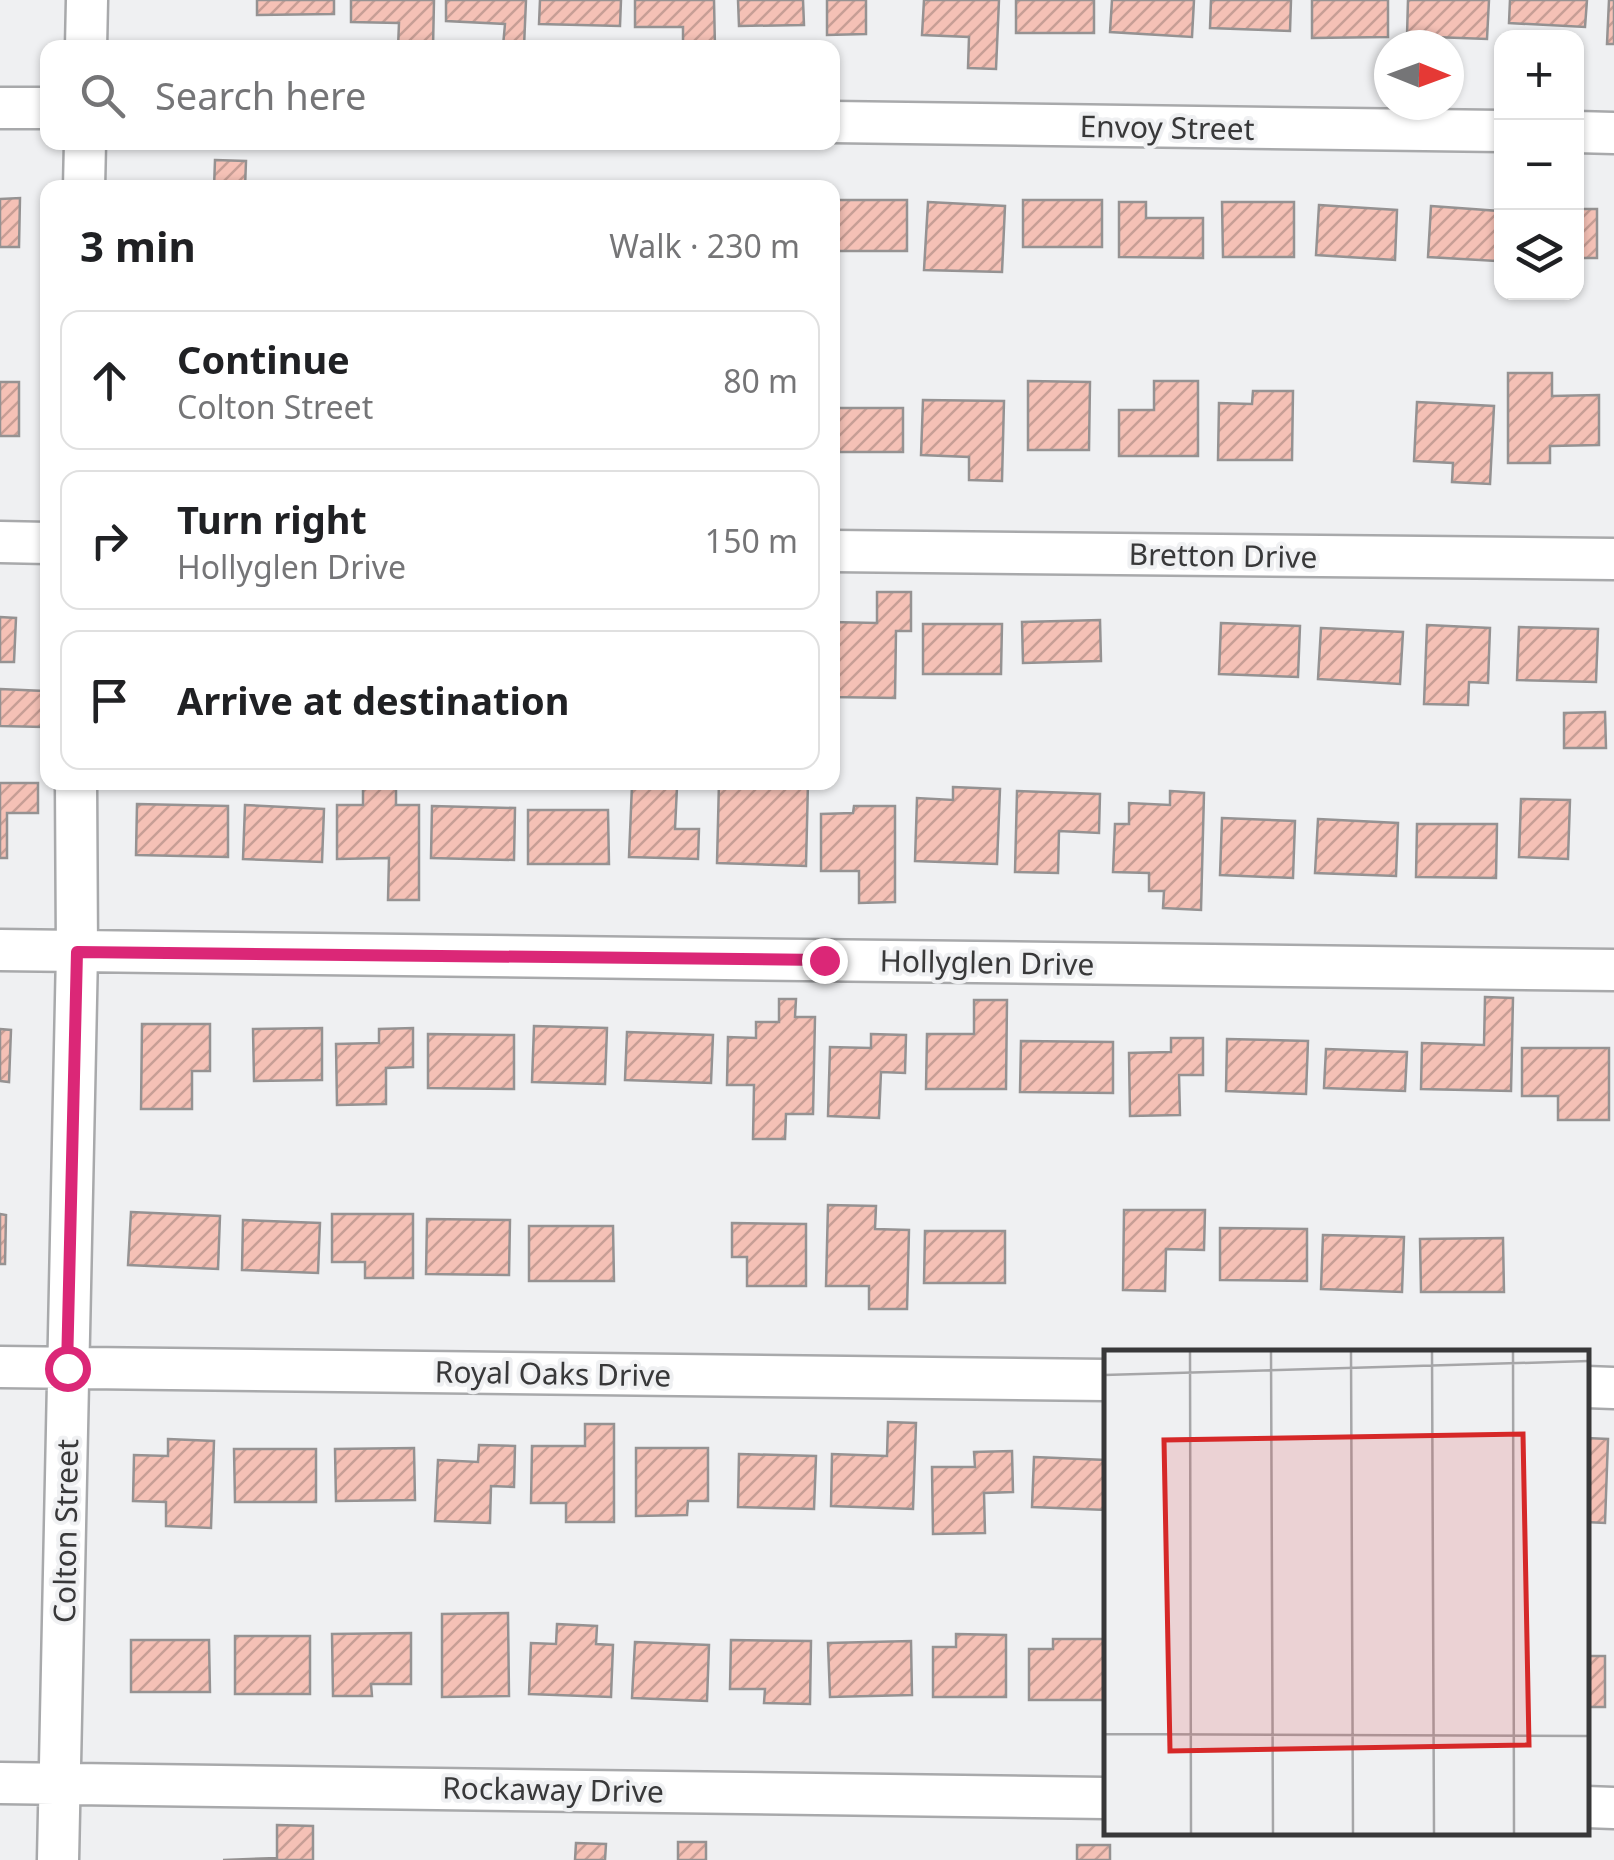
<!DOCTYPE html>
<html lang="en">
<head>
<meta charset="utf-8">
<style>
  body { margin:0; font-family:"Noto Sans",sans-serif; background:#f2f2f2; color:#202124 }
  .controls { position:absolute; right:30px; top:30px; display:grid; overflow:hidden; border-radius:20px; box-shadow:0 2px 8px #0004 }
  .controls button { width:90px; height:90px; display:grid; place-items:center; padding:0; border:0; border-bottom:2px solid #e0e0e0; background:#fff; color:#202124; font:50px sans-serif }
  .compass { position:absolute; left:1374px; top:30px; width:90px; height:90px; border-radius:50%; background:#fff; box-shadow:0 2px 8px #0004; rotate:91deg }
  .stop { position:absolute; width:30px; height:30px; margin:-22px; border:8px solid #db2777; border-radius:50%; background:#fff }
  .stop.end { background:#db2777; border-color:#fff; box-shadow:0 2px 10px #0008 }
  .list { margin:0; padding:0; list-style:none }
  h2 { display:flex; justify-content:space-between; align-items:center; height:130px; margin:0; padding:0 40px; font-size:42px }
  h2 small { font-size:32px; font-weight:400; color:#757577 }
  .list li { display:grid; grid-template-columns:65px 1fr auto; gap:30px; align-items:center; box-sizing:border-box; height:140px; margin:0 20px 20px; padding:0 20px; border:2px solid #e0e0e0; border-radius:20px }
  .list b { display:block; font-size:38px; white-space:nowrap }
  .list p { margin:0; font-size:32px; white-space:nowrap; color:#757577 }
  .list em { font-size:32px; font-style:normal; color:#757577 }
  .icon { flex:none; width:55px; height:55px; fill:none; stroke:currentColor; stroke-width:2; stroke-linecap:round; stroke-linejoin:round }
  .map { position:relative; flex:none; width:1614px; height:1860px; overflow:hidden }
  .search { position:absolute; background:#fff; box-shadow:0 2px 8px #0004; left:40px; top:40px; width:800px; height:110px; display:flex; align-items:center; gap:25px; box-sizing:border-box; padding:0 35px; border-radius:20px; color:#757577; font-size:38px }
  .panel { position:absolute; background:#fff; box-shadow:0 2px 8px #0004; left:40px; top:180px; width:800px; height:610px; border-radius:20px }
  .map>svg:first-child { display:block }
  .building { fill:url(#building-hatch); stroke:#959292; stroke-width:2.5 }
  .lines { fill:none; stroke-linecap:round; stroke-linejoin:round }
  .minor-casing { stroke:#a8a9ab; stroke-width:45 }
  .minor { stroke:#fff; stroke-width:40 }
  .route { stroke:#db2777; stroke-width:12 }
  .labels { text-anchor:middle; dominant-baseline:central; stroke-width:8; stroke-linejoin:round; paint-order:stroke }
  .street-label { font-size:30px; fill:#383839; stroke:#eff0f2 }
  .inset-road { fill:none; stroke:#a6a6a8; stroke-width:2.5 }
  .view { fill:#d62828; fill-opacity:0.15; stroke:#d62828; stroke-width:5 }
  .inset-edge { fill:none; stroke:#383839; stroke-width:5 }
</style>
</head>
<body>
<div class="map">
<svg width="1614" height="1860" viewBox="0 0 1614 1860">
  <defs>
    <pattern id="building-hatch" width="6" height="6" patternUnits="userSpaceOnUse" patternTransform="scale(2.5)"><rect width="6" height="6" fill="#f5c1b6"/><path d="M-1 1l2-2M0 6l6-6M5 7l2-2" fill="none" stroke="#c79e95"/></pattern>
  </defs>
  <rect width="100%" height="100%" fill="#eff0f2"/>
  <path class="building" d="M 257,0 L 334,0 L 334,14 L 257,15 Z
    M 351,0 L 434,0 L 433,48 L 398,48 L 399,23 L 351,22 Z
    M 446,0 L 526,0 L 524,47 L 503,46 L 505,24 L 446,21 Z
    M 540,0 L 621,0 L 620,26 L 539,24 Z
    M 635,0 L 714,0 L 715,48 L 683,48 L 683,27 L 635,27 Z
    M 738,0 L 803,0 L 804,25 L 739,26 Z
    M 827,0 L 866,0 L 866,34 L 827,35 Z
    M 924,0 L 999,0 L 996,69 L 968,68 L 969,37 L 922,35 Z
    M 1016,0 L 1094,0 L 1094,33 L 1016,33 Z
    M 1112,0 L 1194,0 L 1192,37 L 1110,32 Z
    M 1211,0 L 1291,0 L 1290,31 L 1210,28 Z
    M 1312,0 L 1388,0 L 1388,37 L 1312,38 Z
    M 1408,0 L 1489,0 L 1487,39 L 1407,36 Z
    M 1510,0 L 1587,0 L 1585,27 L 1509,23 Z
    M 1609,0 L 1614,0 L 1614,44 L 1607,44 Z
    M 215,160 L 246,161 L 245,188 L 214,188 Z
    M 20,198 L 19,247 L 0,247 L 0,199 Z
    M 832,200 L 907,200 L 907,251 L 832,251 Z
    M 1023,200 L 1102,200 L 1102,247 L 1023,247 Z
    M 928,202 L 1005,206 L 1002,272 L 924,270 Z
    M 1119,202 L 1146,202 L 1146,218 L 1203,218 L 1203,258 L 1119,257 Z
    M 1222,202 L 1294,202 L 1294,257 L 1223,257 Z
    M 1319,205 L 1397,210 L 1395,260 L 1316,255 Z
    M 1431,206 L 1499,211 L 1496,261 L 1428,257 Z
    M 1576,209 L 1597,209 L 1597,258 L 1576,258 Z
    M 1508,373 L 1552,373 L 1552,396 L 1599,395 L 1599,445 L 1550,446 L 1550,463 L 1508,463 Z
    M 1028,381 L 1090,382 L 1089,450 L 1028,450 Z
    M 1154,381 L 1198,381 L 1198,456 L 1119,456 L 1119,410 L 1154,410 Z
    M 0,382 L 19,382 L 19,436 L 0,436 Z
    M 1253,391 L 1293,391 L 1292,460 L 1218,460 L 1219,403 L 1252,404 Z
    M 923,400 L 1004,401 L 1002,481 L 969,480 L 969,457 L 921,455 Z
    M 1417,402 L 1494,406 L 1490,484 L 1452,482 L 1453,463 L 1414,461 Z
    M 832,408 L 903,408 L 903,452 L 832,452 Z
    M 877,592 L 911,592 L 911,631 L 896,631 L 895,698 L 832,697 L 832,622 L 877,623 Z
    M 0,617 L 16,618 L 14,662 L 0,662 Z
    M 1100,620 L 1101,661 L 1023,663 L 1022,622 Z
    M 1221,623 L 1300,626 L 1298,677 L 1219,674 Z
    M 923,624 L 1002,624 L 1001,674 L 923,674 Z
    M 1427,625 L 1490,628 L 1488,683 L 1469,682 L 1468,705 L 1424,704 Z
    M 1519,627 L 1598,629 L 1596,682 L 1517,680 Z
    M 1321,628 L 1403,632 L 1400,684 L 1318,679 Z
    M 0,689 L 44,691 L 43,727 L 0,726 Z
    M 1605,712 L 1606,748 L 1564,748 L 1564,713 Z
    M 719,782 L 808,782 L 806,866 L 717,863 Z
    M 0,783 L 38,783 L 38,813 L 7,813 L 7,858 L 0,858 Z
    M 632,785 L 677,787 L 675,829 L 699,829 L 698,859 L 629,857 Z
    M 953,787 L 1000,789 L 997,864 L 915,861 L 917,798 L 953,800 Z
    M 363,788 L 396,788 L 396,805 L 419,805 L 419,900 L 388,900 L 389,858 L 337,859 L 337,805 L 363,805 Z
    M 1017,791 L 1100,794 L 1099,833 L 1059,831 L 1058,873 L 1015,872 Z
    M 1170,791 L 1204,793 L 1201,910 L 1163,908 L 1164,891 L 1149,891 L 1149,873 L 1113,872 L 1115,824 L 1129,824 L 1129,803 L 1170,805 Z
    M 1521,799 L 1570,800 L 1568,859 L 1519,857 Z
    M 137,804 L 228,806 L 228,857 L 136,855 Z
    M 245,805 L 324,809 L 322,862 L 243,859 Z
    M 432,806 L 515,808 L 514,860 L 431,858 Z
    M 854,806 L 895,806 L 895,902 L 859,903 L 859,871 L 821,871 L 821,814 L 853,813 Z
    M 528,810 L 608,810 L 609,864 L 528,864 Z
    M 1222,818 L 1295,821 L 1293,878 L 1220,875 Z
    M 1318,819 L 1398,823 L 1396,876 L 1315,873 Z
    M 1417,824 L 1497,824 L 1496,878 L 1416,877 Z
    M 1485,997 L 1513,998 L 1511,1091 L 1421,1089 L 1422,1043 L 1484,1045 Z
    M 779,999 L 796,999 L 795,1017 L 815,1017 L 813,1114 L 786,1114 L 785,1139 L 753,1139 L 754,1085 L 727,1085 L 728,1037 L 756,1038 L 756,1022 L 779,1022 Z
    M 974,1000 L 1007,1000 L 1006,1089 L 926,1089 L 927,1034 L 974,1034 Z
    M 142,1024 L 210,1024 L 210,1071 L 192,1071 L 192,1109 L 141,1109 Z
    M 534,1026 L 607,1028 L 605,1084 L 532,1082 Z
    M 322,1028 L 322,1080 L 254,1081 L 253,1029 Z
    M 413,1028 L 413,1067 L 386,1068 L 386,1104 L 337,1105 L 336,1044 L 379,1043 L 379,1029 Z
    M 0,1029 L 11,1030 L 9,1082 L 0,1081 Z
    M 627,1032 L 713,1035 L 711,1083 L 625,1080 Z
    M 428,1034 L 514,1035 L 514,1089 L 428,1088 Z
    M 871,1034 L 906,1035 L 905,1073 L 881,1072 L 879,1118 L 828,1116 L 830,1047 L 871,1048 Z
    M 1171,1038 L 1203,1038 L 1203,1075 L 1179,1075 L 1180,1115 L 1130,1116 L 1129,1053 L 1171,1052 Z
    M 1227,1039 L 1308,1041 L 1306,1094 L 1226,1091 Z
    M 1021,1041 L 1113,1042 L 1113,1093 L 1020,1092 Z
    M 1522,1048 L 1609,1048 L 1609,1120 L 1558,1120 L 1558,1096 L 1522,1096 Z
    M 1326,1049 L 1407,1052 L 1405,1091 L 1324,1088 Z
    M 828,1205 L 876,1206 L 875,1229 L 909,1230 L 907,1309 L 869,1309 L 869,1286 L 826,1286 Z
    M 1124,1210 L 1205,1210 L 1204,1250 L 1166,1249 L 1165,1291 L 1123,1290 Z
    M 131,1212 L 220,1216 L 218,1269 L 128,1265 Z
    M 0,1214 L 6,1215 L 5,1264 L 0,1264 Z
    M 332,1214 L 413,1214 L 413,1278 L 365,1278 L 365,1262 L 332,1262 Z
    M 427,1219 L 510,1220 L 509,1275 L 426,1274 Z
    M 243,1220 L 320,1223 L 318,1273 L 242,1270 Z
    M 732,1223 L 806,1224 L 806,1286 L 747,1286 L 747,1257 L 732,1257 Z
    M 529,1226 L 613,1226 L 614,1281 L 529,1281 Z
    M 1220,1228 L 1307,1229 L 1307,1281 L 1220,1280 Z
    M 925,1231 L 1005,1231 L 1005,1283 L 924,1283 Z
    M 1323,1235 L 1404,1237 L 1402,1292 L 1321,1289 Z
    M 1503,1238 L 1504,1292 L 1421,1292 L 1420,1239 Z
    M 888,1422 L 916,1423 L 913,1509 L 831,1506 L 832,1454 L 887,1456 Z
    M 585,1424 L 614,1424 L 614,1522 L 566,1522 L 566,1503 L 531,1503 L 532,1446 L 585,1446 Z
    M 1586,1438 L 1608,1439 L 1605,1523 L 1586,1522 Z
    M 168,1439 L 214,1441 L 211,1528 L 166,1526 L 166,1502 L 133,1501 L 134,1455 L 168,1456 Z
    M 479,1445 L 515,1446 L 514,1487 L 491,1486 L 490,1523 L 435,1521 L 438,1460 L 478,1462 Z
    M 414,1448 L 415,1500 L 336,1501 L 335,1449 Z
    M 636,1448 L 708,1448 L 708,1501 L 688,1501 L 687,1515 L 636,1516 Z
    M 234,1449 L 316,1449 L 316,1502 L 235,1502 Z
    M 1012,1451 L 1013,1492 L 984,1493 L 985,1533 L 933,1534 L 932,1467 L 975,1467 L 974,1452 Z
    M 739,1454 L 816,1456 L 814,1509 L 738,1507 Z
    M 1034,1457 L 1106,1460 L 1106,1510 L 1032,1507 Z
    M 508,1613 L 509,1696 L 442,1697 L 442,1614 Z
    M 557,1624 L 597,1626 L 596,1644 L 613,1645 L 611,1697 L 529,1694 L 531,1643 L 556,1644 Z
    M 411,1633 L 411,1684 L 371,1684 L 372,1696 L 333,1696 L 332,1634 Z
    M 956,1634 L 1006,1635 L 1006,1697 L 933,1697 L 933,1647 L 956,1647 Z
    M 235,1636 L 310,1636 L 310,1694 L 235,1694 Z
    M 1053,1639 L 1106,1639 L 1106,1700 L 1029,1700 L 1029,1649 L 1053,1649 Z
    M 131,1640 L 209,1640 L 210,1692 L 131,1692 Z
    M 731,1640 L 811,1641 L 810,1704 L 764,1703 L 765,1689 L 730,1689 Z
    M 911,1641 L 912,1695 L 830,1697 L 828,1643 Z
    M 635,1642 L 709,1645 L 707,1701 L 632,1698 Z
    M 1586,1656 L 1605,1656 L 1605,1707 L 1586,1707 Z
    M 277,1825 L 313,1826 L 313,1860 L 223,1860 L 277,1858 Z
    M 678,1842 L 706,1842 L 706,1860 L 678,1860 Z
    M 576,1843 L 606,1844 L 605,1860 L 575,1860 Z
    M 1077,1845 L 1110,1845 L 1110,1860 L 1077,1860 Z"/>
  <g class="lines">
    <defs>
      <path id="minor" d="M 86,48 L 87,0
        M 0,108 L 48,108
        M 832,122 L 1502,131
        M 1576,132 L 1614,133
        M 84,188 L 85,142
        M 0,542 L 48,543
        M 832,551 L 1614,559
        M 0,950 L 1614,970
        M 0,1367 L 1106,1380
        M 1586,1387 L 1614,1388
        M 0,1783 L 1106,1798
        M 1586,1807 L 1614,1808
        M 58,1860 L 77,952 L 76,782"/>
    </defs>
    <use href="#minor" class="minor-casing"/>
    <use href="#minor" class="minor"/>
  </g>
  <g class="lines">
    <path class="route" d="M 67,1368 L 77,952 L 824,960"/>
  </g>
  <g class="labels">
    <g class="street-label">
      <text transform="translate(1167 127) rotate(1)">Envoy Street</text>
      <text transform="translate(1223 555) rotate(1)">Bretton Drive</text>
      <text transform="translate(987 962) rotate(1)">Hollyglen Drive</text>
      <text transform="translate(553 1373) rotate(1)">Royal Oaks Drive</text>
      <text transform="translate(65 1531) rotate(-89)">Colton Street</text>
      <text transform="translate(553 1789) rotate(1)">Rockaway Drive</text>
    </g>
  </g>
  <g transform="translate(1104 1350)">
    <rect width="485" height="485" fill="#eff0f2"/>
    <path class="inset-road" d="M 86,1 L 87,484M 167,1 L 169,484M 247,1 L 249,484M 328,1 L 330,484M 409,1 L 410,484M 0,25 L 485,11M 1,384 L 485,386M 0,459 L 1,1"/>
    <path class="view" d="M 419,84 L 425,395 L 66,401 L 60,90 Z"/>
    <rect width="485" height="485" class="inset-edge"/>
  </g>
</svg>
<div class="controls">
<button>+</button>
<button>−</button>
<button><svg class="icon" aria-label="layers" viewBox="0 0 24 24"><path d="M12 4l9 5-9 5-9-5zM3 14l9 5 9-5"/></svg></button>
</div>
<svg class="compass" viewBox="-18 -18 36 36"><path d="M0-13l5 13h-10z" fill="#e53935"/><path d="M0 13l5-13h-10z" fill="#757577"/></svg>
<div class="stop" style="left:67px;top:1368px"></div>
<div class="stop end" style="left:824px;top:960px"></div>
<div class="search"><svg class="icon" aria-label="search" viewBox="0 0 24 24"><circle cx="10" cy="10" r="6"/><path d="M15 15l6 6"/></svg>Search here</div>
<section class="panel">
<h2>3 min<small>Walk · 230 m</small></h2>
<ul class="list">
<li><svg class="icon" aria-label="ahead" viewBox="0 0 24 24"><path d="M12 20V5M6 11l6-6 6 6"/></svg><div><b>Continue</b><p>Colton Street</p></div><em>80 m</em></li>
<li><svg class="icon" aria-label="right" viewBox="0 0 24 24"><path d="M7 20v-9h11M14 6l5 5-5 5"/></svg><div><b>Turn right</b><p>Hollyglen Drive</p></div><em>150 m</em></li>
<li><svg class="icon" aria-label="arrive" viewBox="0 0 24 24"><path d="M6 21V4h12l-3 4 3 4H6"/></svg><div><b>Arrive at destination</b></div></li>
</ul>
</section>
</div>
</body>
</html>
